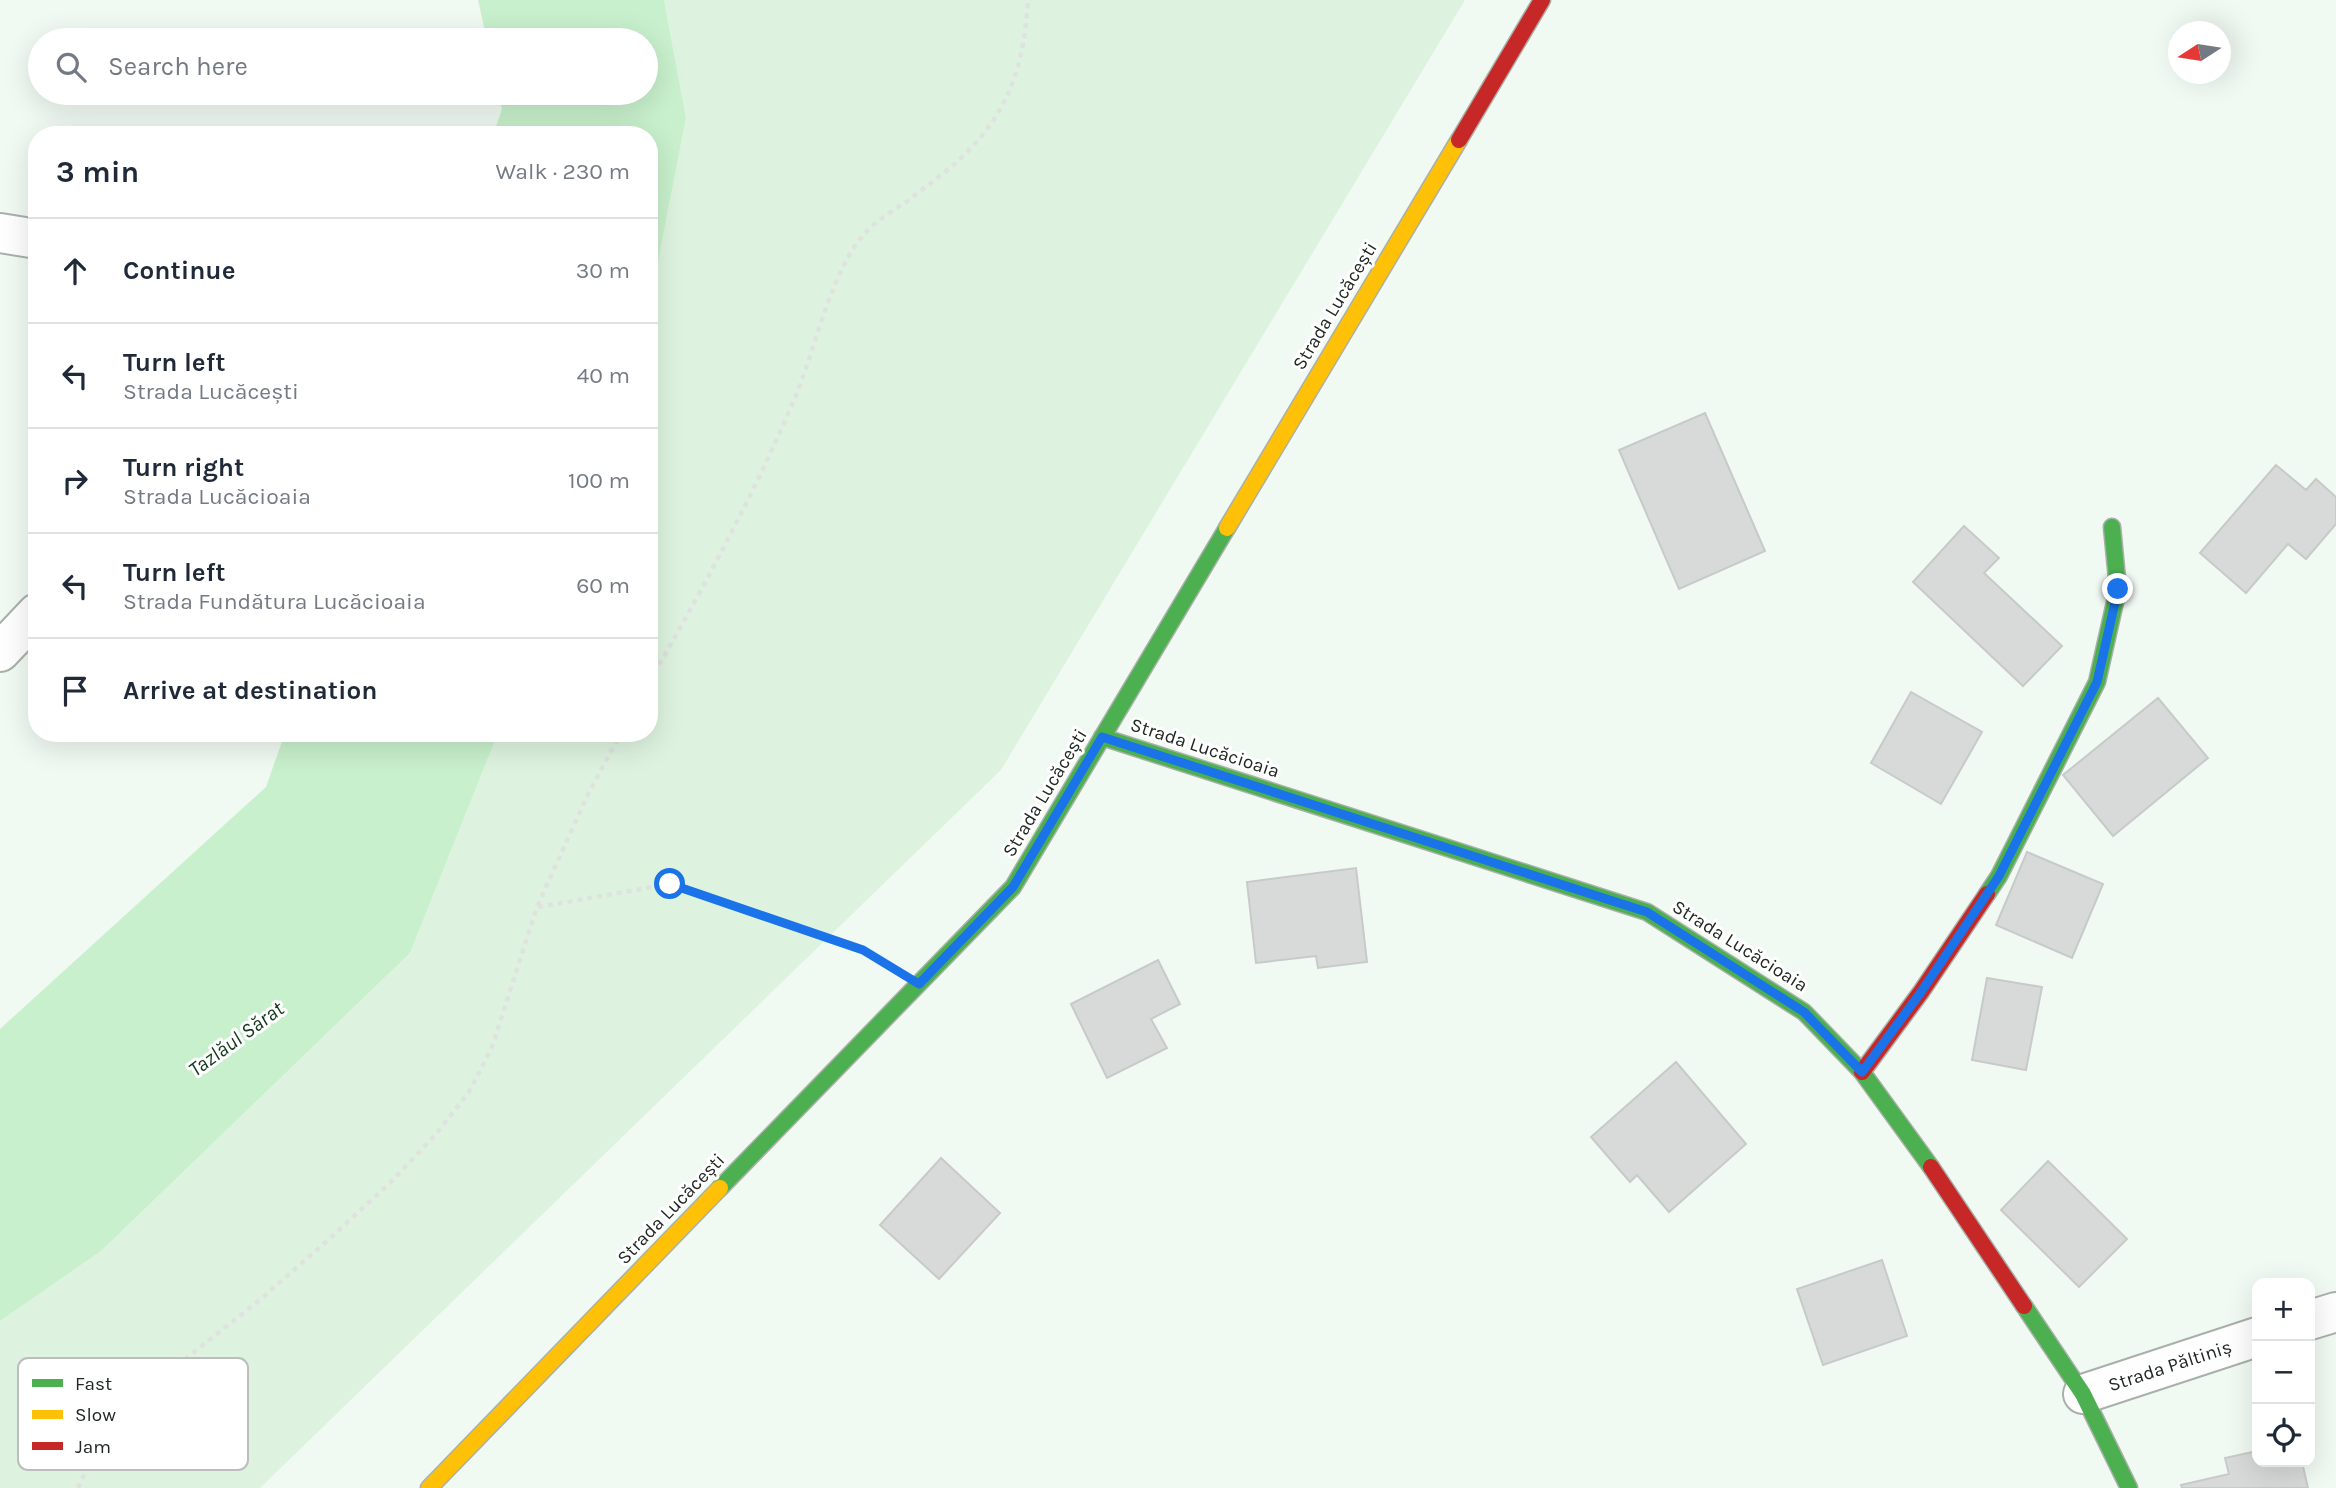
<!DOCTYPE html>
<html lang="en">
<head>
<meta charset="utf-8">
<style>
  body { margin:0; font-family:Karla,sans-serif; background:#f6f6f7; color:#1f2937 }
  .controls { position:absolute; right:21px; bottom:21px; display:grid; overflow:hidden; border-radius:14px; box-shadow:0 7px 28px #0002 }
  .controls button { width:63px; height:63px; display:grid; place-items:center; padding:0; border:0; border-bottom:2px solid #e0e1e3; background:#fff; color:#1f2937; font:35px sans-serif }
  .compass { position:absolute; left:2168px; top:21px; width:63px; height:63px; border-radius:50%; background:#fff; box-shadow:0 7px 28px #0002; rotate:258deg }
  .stop { position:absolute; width:21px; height:21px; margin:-16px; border:5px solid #1a73e8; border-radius:50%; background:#fff }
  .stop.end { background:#1a73e8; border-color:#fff; box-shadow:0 2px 7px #0008 }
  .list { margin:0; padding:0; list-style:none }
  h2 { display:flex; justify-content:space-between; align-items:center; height:91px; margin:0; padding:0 28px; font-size:30px }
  h2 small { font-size:23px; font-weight:400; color:#747a83 }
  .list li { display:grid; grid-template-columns:46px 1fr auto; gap:21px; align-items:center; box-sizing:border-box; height:105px; padding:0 28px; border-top:2px solid #e0e1e3 }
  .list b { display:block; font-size:26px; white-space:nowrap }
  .list p { margin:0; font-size:23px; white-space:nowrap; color:#747a83 }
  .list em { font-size:23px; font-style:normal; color:#747a83 }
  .icon { flex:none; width:38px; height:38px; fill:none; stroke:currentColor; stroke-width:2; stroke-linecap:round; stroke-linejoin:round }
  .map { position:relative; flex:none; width:2336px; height:1488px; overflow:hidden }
  .search { position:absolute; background:#fff; box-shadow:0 7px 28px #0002; left:28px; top:28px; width:630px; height:77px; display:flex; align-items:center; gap:18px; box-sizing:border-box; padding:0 24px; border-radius:38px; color:#747a83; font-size:26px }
  .panel { position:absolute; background:#fff; box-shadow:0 7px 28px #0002; left:28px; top:126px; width:630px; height:616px; border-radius:28px }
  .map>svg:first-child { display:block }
  .green { fill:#ddf3df }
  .water { fill:#c8f0cc }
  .building { fill:#d8dada; stroke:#c7cac9; stroke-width:2 }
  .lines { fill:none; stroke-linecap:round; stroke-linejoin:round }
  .street-casing { stroke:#a9b0a9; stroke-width:42 }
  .fast-casing { stroke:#a9b0a9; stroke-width:19 }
  .slow-casing { stroke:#a9b0a9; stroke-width:19 }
  .jam-casing { stroke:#a9b0a9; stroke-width:19 }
  .path { stroke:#e0e2e0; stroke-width:4.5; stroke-dasharray:5 5; stroke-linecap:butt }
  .street { stroke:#fdfefd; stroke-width:38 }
  .fast { stroke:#4caf50; stroke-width:16 }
  .slow { stroke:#ffc107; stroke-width:16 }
  .jam { stroke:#c62828; stroke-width:16 }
  .route { stroke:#1a73e8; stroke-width:9 }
  .labels { text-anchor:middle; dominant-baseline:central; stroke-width:6; stroke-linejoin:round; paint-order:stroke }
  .street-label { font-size:19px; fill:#212722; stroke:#fff }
  .water-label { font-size:21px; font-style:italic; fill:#113819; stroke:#fff }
  .key { fill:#fff; stroke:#bcbebd; stroke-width:2 }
  .key-label { font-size:19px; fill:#212722 }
</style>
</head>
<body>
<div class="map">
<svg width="2336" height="1488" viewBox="0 0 2336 1488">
  <rect width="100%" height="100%" fill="#f1faf2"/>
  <path class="green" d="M 664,0 L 1465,0 L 1001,770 L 260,1488 L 0,1488 L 0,1321 L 101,1251 L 410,953 L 498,733 L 649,733 L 649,308 L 686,118 Z"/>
  <path class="water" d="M 478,0 L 664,0 L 686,118 L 649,308 L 649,135 L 493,135 L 502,109 L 498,93 L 646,93 L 646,40 L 487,40 Z
    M 285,733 L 498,733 L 410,953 L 101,1251 L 0,1321 L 0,1029 L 266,787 Z"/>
  <path class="building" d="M 1705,413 L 1765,551 L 1679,589 L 1619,450 Z
    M 2276,465 L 2306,490 L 2316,479 L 2336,497 L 2336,524 L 2306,559 L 2288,544 L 2246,593 L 2200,553 Z
    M 1964,526 L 1999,558 L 1984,573 L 2062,646 L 2023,686 L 1913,582 Z
    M 1911,692 L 1982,732 L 1941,804 L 1871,763 Z
    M 2158,698 L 2208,758 L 2113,836 L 2063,775 Z
    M 2027,852 L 2103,884 L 2072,958 L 1996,925 Z
    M 1356,868 L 1367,962 L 1318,968 L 1316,956 L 1256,963 L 1247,882 Z
    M 1158,960 L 1180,1004 L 1151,1019 L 1167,1048 L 1107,1078 L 1071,1004 Z
    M 1987,978 L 2042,987 L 2026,1070 L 1972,1060 Z
    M 1676,1062 L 1746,1144 L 1669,1212 L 1637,1175 L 1630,1182 L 1591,1137 Z
    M 941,1158 L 1000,1213 L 939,1279 L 880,1225 Z
    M 2048,1161 L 2127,1239 L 2079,1287 L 2001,1210 Z
    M 1882,1260 L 1907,1336 L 1823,1365 L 1797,1289 Z
    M 2257,1451 L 2257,1462 L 2302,1462 L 2308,1488 L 2182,1488 L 2181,1485 L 2229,1474 L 2225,1458 Z"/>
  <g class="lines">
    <defs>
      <path id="street" d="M 0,233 L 37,239
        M 0,652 L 37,613
        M 2310,1320 L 2336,1312
        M 2083,1394 L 2257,1337"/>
      <path id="fast" d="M 1102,737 L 1647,912 L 1804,1012 L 1862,1072 L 1931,1167
        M 1987,894 L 1999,876 L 2097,682 L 2118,589 L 2112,527
        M 720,1188 L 1013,887 L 1227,528
        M 2024,1306 L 2083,1394 L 2129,1488"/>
      <path id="slow" d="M 1227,528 L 1459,140
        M 429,1488 L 720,1188"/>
      <path id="jam" d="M 1459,140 L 1542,0
        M 1862,1072 L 1921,992 L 1987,894
        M 1931,1167 L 2024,1306"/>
    </defs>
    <use href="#street" class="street-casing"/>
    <use href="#fast" class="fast-casing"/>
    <use href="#slow" class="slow-casing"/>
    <use href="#jam" class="jam-casing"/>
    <path class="path" d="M 649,682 C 702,591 752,498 794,400 C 815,351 831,268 867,231 C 880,217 899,208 914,196 C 930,183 948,171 963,156 C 1010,110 1024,65 1028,0
      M 538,907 L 670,884 L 863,950 L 875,957
      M 78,1488 L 96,1449 L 123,1412 L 156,1382 L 261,1299 L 328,1240 L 393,1180 L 435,1135 L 469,1092 L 492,1047 L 537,907 L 588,794 L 621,733"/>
    <use href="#street" class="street"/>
    <use href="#fast" class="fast"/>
    <use href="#slow" class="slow"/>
    <use href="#jam" class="jam"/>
  </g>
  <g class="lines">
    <path class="route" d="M 670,884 L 863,950 L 919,984 L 1013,887 L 1102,737 L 1647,912 L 1804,1012 L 1862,1072 L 1921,992 L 1999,876 L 2097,682 L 2118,589"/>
  </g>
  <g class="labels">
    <g class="street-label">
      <text transform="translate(1335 306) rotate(-59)">Strada Lucăcești</text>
      <text transform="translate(1205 748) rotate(18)">Strada Lucăcioaia</text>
      <text transform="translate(1045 793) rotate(-59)">Strada Lucăcești</text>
      <text transform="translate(1740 946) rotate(32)">Strada Lucăcioaia</text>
      <text transform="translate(671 1209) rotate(-46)">Strada Lucăcești</text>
      <text transform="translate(2170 1366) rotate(-18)">Strada Păltiniș</text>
    </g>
    <g class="water-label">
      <text transform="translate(236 1039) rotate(-36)">Tazlăul Sărat</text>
    </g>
  </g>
  <rect x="18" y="1358" width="230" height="112" rx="10" class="key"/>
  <rect x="32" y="1379" width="31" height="8" fill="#4caf50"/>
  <rect x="32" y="1410" width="31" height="9" fill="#ffc107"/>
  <rect x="32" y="1442" width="31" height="8" fill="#c62828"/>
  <g class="key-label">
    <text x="75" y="1390">Fast</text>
    <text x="75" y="1421">Slow</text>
    <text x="75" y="1453">Jam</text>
  </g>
</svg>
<div class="controls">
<button>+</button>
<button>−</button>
<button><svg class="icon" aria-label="locate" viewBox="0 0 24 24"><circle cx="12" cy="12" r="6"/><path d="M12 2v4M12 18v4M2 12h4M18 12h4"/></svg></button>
</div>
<svg class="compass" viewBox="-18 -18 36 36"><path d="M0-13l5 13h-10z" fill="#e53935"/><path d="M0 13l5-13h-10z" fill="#747a83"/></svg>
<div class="stop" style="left:670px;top:884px"></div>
<div class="stop end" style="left:2118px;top:589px"></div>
<div class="search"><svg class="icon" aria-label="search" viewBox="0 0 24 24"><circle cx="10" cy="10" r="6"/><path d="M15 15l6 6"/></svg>Search here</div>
<section class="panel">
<h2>3 min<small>Walk · 230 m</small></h2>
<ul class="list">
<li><svg class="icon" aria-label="ahead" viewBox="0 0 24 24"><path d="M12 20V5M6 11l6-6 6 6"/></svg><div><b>Continue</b></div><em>30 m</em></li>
<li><svg class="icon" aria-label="left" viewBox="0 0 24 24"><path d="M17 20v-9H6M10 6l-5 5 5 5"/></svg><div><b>Turn left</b><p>Strada Lucăcești</p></div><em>40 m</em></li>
<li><svg class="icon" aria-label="right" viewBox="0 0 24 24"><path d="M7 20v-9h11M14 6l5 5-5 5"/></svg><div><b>Turn right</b><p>Strada Lucăcioaia</p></div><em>100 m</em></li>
<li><svg class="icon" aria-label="left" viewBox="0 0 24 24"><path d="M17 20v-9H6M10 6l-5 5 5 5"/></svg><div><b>Turn left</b><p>Strada Fundătura Lucăcioaia</p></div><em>60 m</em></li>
<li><svg class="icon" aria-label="arrive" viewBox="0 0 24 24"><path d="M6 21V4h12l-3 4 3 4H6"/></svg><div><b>Arrive at destination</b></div></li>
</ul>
</section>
</div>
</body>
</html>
